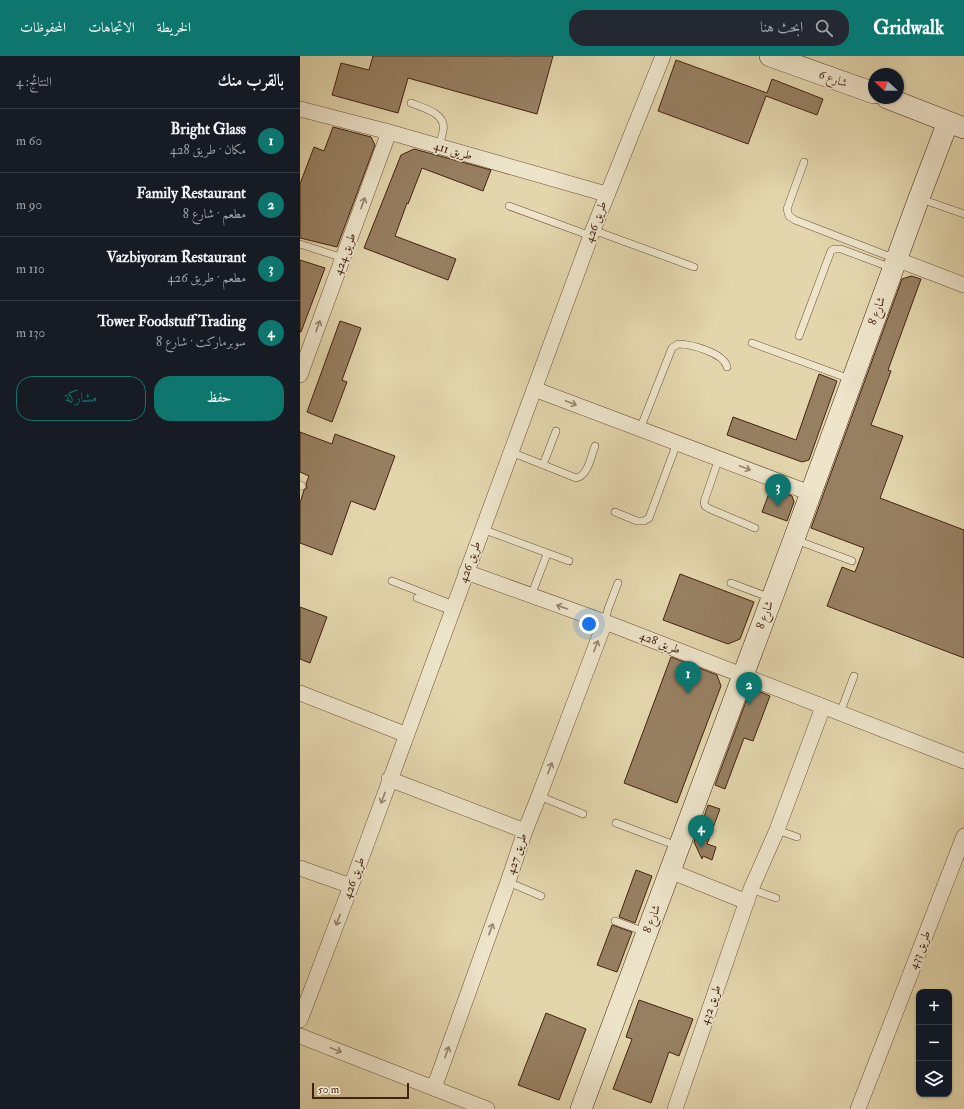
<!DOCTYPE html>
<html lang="ar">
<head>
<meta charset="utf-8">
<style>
  body { margin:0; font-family:"IM FELL Double Pica",Amiri,serif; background:#242831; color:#f1f3f6; direction:rtl }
  .controls { position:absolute; right:12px; bottom:12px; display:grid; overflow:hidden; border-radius:8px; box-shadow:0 1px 3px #0004 }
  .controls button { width:36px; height:36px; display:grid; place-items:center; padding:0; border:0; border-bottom:1px solid #363941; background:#171b24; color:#f1f3f6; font:20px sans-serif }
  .compass { position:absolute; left:568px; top:12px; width:36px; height:36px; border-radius:50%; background:#171b24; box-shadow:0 1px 3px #0004; rotate:291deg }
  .scale { position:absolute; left:12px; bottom:10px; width:97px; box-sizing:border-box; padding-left:4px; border:2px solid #442210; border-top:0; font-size:11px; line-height:14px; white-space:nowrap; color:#442210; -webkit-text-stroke:3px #ede4ca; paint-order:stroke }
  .you { position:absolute; left:289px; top:568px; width:14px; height:14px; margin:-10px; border:3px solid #fff; border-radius:50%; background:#1a73e8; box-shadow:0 0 0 6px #1a73e833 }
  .badge { display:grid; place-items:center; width:26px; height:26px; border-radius:50%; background:#0f766e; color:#fff; font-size:13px; font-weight:700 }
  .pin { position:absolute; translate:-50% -33px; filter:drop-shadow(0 1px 2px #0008) }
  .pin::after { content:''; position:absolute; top:21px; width:14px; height:12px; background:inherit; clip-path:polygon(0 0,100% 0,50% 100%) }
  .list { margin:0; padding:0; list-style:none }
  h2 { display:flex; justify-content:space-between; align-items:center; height:52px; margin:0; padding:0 16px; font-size:17px }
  h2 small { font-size:13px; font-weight:400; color:#9ea1a6 }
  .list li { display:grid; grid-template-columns:26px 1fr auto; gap:12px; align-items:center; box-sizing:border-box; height:64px; padding:0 16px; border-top:1px solid #363941 }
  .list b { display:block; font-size:15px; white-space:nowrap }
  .list p { margin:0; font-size:13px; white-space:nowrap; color:#9ea1a6 }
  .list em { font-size:13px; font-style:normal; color:#9ea1a6 }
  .actions { display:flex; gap:8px; padding:12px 16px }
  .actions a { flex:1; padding:9px 0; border:1px solid #0f766e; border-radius:16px; text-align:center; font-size:14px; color:#0f766e }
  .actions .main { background:#0f766e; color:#fff }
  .icon { flex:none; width:22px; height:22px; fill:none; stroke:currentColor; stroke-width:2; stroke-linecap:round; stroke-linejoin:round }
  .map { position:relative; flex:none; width:664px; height:1053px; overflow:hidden; direction:ltr }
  header { display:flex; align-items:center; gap:24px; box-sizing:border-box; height:56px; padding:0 20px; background:#0f766e; color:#fff }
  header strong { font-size:19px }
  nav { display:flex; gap:22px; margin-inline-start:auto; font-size:14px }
  .search { width:280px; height:36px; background:#242831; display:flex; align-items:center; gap:10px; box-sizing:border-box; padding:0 14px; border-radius:16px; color:#9ea1a6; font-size:15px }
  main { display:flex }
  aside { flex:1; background:#171b24 }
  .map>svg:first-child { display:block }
  .building { fill:#978062; stroke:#442210 }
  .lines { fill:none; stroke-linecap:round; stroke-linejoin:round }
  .lane-casing { stroke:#6c4f37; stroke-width:8 }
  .street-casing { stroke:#6c4f37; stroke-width:16 }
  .secondary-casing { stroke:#442210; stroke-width:22 }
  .lane { stroke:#ede4ca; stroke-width:7 }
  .street { stroke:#ede4ca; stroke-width:15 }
  .secondary { stroke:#ede4ca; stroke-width:21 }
  .oneway { stroke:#98836d }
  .labels { text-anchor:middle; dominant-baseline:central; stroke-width:3.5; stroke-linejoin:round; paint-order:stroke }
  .street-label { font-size:12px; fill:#442210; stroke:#ede4ca }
</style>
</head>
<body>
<header>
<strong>Gridwalk</strong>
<div class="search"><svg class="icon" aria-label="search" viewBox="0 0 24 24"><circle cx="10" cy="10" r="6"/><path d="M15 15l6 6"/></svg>ابحث هنا</div>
<nav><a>الخريطة</a><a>الاتجاهات</a><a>المحفوظات</a></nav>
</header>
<main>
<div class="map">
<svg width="664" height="1053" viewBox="0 0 664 1053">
  <rect width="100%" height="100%" fill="#e3d6ad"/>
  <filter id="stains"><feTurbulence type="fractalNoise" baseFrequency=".005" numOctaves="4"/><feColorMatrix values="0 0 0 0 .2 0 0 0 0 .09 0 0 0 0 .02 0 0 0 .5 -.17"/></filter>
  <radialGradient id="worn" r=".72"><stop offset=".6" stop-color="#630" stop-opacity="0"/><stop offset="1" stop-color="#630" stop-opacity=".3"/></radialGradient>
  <path class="building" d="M 73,0 L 253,0 L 237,58 L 108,22 L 98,57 L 32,39 L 41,7 L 69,14 Z
    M 376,4 L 467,37 L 472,23 L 523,43 L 517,59 L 466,40 L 448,88 L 358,55 Z
    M 33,71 L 71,81 L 75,89 L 37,191 L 0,182 L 0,128 L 14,91 L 24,95 Z
    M 114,93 L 191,114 L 183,135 L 122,112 L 108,148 L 107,147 L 95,180 L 156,203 L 148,224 L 64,192 L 101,99 Z
    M 0,204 L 25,212 L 1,276 L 0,276 Z
    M 611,220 L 621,223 L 588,314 L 591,315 L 571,369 L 603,380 L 580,442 L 664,474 L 664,602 L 527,550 L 542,511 L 555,516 L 564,492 L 511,472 L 602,223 Z
    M 40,265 L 61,272 L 42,324 L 47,326 L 32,366 L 7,356 Z
    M 519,318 L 537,325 L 509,404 L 502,406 L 427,379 L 433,361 L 496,384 Z
    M 0,376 L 32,388 L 35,378 L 95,400 L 75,454 L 51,445 L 32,499 L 0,487 L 0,447 L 4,434 L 7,432 L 6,428 L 9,420 L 0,416 Z
    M 471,432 L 492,440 L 494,446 L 487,465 L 462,456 Z
    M 380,518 L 454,546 L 440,583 L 428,588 L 363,564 Z
    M 0,551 L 27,561 L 10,607 L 0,603 Z
    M 371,601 L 417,619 L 421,630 L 377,747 L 324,727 Z
    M 451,632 L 470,640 L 453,685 L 444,682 L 425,733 L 415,729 Z
    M 408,749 L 420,753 L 407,788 L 416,791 L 412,804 L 403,800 L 402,803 L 394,786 L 395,783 L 396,784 Z
    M 336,814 L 352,820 L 335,867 L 319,861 Z
    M 312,869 L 332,876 L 317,916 L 297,909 Z
    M 339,944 L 393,963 L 379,1000 L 369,996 L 351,1047 L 313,1033 L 332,983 L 326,981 Z
    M 246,957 L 286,973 L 259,1044 L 218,1029 Z"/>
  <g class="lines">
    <defs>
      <path id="lane" d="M 111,47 C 123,52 147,57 143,75 C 142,80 140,86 139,91
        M 504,106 L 487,153 L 489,160 L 495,164 L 596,203
        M 621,143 L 664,158
        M 209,150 L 291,180
        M 293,174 L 394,211
        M 0,188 L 43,202
        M 499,280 L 531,195 L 534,193 L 541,193 L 592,212
        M 452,287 L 550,323
        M 340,373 L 372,292 L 378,288 C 391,288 424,297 427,311
        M 211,396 L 276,422 C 288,420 291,400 295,390
        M 419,402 L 404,446 L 405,450 L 410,453 L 455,472
        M 243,409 L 256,375
        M 0,429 L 2,430
        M 315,456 L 337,465 L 344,465 L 349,462 L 377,387
        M 182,473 L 269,505
        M 496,484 L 552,505
        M 92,525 L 154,549
        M 431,527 L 471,542
        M 231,540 L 247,498
        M 117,542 L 152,555
        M 305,566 L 308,553 L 318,527
        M 540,657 L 554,620
        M 239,740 L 283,758
        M 316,767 L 377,790
        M 477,774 L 497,781
        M 208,826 L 241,840
        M 451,833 L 476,842
        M 315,865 L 345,876"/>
      <path id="street" d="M 0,53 L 89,76 L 306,138
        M 596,203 L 664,229
        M 0,319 L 89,76
        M 234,333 L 510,437
        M 166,516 L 305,566 L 664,705
        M 0,637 L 107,679
        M 89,723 L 225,775
        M 0,812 L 51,830
        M 370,815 L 447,846
        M 0,964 L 51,830 L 293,174 L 363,0
        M 0,980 L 187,1053
        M 134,1032 L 208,826 L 225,775 L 239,740 L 305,566
        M 375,1053 L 451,833 L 477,774 L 523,651
        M 558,1053 L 664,780"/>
      <path id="secondary" d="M 470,0 L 574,37
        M 587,42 L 664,72
        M 281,1053 L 494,483 L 619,142 L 648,66"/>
    </defs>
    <use href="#lane" class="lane-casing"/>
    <use href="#street" class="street-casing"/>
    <use href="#secondary" class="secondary-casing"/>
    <use href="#lane" class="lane"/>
    <use href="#street" class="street"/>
    <use href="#secondary" class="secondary"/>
  </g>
  <defs><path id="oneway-shaft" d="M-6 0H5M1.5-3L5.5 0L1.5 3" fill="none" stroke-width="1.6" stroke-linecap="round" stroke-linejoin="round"/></defs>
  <g class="oneway">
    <use href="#oneway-shaft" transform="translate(63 147) rotate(-70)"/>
    <use href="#oneway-shaft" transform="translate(18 270) rotate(-70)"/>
    <use href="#oneway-shaft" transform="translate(271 347) rotate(21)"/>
    <use href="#oneway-shaft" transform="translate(445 412) rotate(21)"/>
    <use href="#oneway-shaft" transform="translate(262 551) rotate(-161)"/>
    <use href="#oneway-shaft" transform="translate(296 590) rotate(-69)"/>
    <use href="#oneway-shaft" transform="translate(250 712) rotate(-69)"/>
    <use href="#oneway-shaft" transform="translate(83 742) rotate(110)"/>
    <use href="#oneway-shaft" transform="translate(38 864) rotate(111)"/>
    <use href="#oneway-shaft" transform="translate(191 873) rotate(-70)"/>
    <use href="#oneway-shaft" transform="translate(36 994) rotate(22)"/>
    <use href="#oneway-shaft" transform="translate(147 996) rotate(-70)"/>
  </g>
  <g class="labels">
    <g class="street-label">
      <text transform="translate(533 23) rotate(19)">شارع 6</text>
      <text transform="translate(153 95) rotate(16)">طريق 411</text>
      <text transform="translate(296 166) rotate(-70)">طريق 426</text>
      <text transform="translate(45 198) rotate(-70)">طريق 424</text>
      <text transform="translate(577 255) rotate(-70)">شارع 8</text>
      <text transform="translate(170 506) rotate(-70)">طريق 426</text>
      <text transform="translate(465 559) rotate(-70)">شارع 8</text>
      <text transform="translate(360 587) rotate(21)">طريق 428</text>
      <text transform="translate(217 798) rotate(-72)">طريق 427</text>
      <text transform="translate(54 822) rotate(-70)">طريق 426</text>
      <text transform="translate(352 863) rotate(-69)">شارع 8</text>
      <text transform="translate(620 894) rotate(-69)">طريق 433</text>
      <text transform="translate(411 949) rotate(-71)">طريق 432</text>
    </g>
  </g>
  <rect width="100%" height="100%" filter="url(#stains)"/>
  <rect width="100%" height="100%" fill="url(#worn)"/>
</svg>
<div class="controls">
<button>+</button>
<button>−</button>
<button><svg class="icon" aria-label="layers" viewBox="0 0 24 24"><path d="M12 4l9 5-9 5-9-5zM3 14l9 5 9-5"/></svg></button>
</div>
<svg class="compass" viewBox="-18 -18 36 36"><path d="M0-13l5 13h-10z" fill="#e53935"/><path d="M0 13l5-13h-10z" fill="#9ea1a6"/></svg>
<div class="scale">50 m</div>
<div class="you"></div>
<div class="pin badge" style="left:388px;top:638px">1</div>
<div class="pin badge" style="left:449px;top:649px">2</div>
<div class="pin badge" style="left:478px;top:451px">3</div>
<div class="pin badge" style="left:401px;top:792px">4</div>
</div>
<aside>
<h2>بالقرب منك<small>النتائج: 4</small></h2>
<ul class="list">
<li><span class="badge">1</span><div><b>Bright Glass</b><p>مكان · طريق 428</p></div><em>60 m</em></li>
<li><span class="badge">2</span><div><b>Family Restaurant</b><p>مطعم · شارع 8</p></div><em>90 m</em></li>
<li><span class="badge">3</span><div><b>Vazbiyoram Restaurant</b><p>مطعم · طريق 426</p></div><em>110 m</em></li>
<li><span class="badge">4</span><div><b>Tower Foodstuff Trading</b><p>سوبرماركت · شارع 8</p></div><em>130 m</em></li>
</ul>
<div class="actions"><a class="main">حفظ</a><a>مشاركة</a></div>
</aside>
</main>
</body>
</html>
